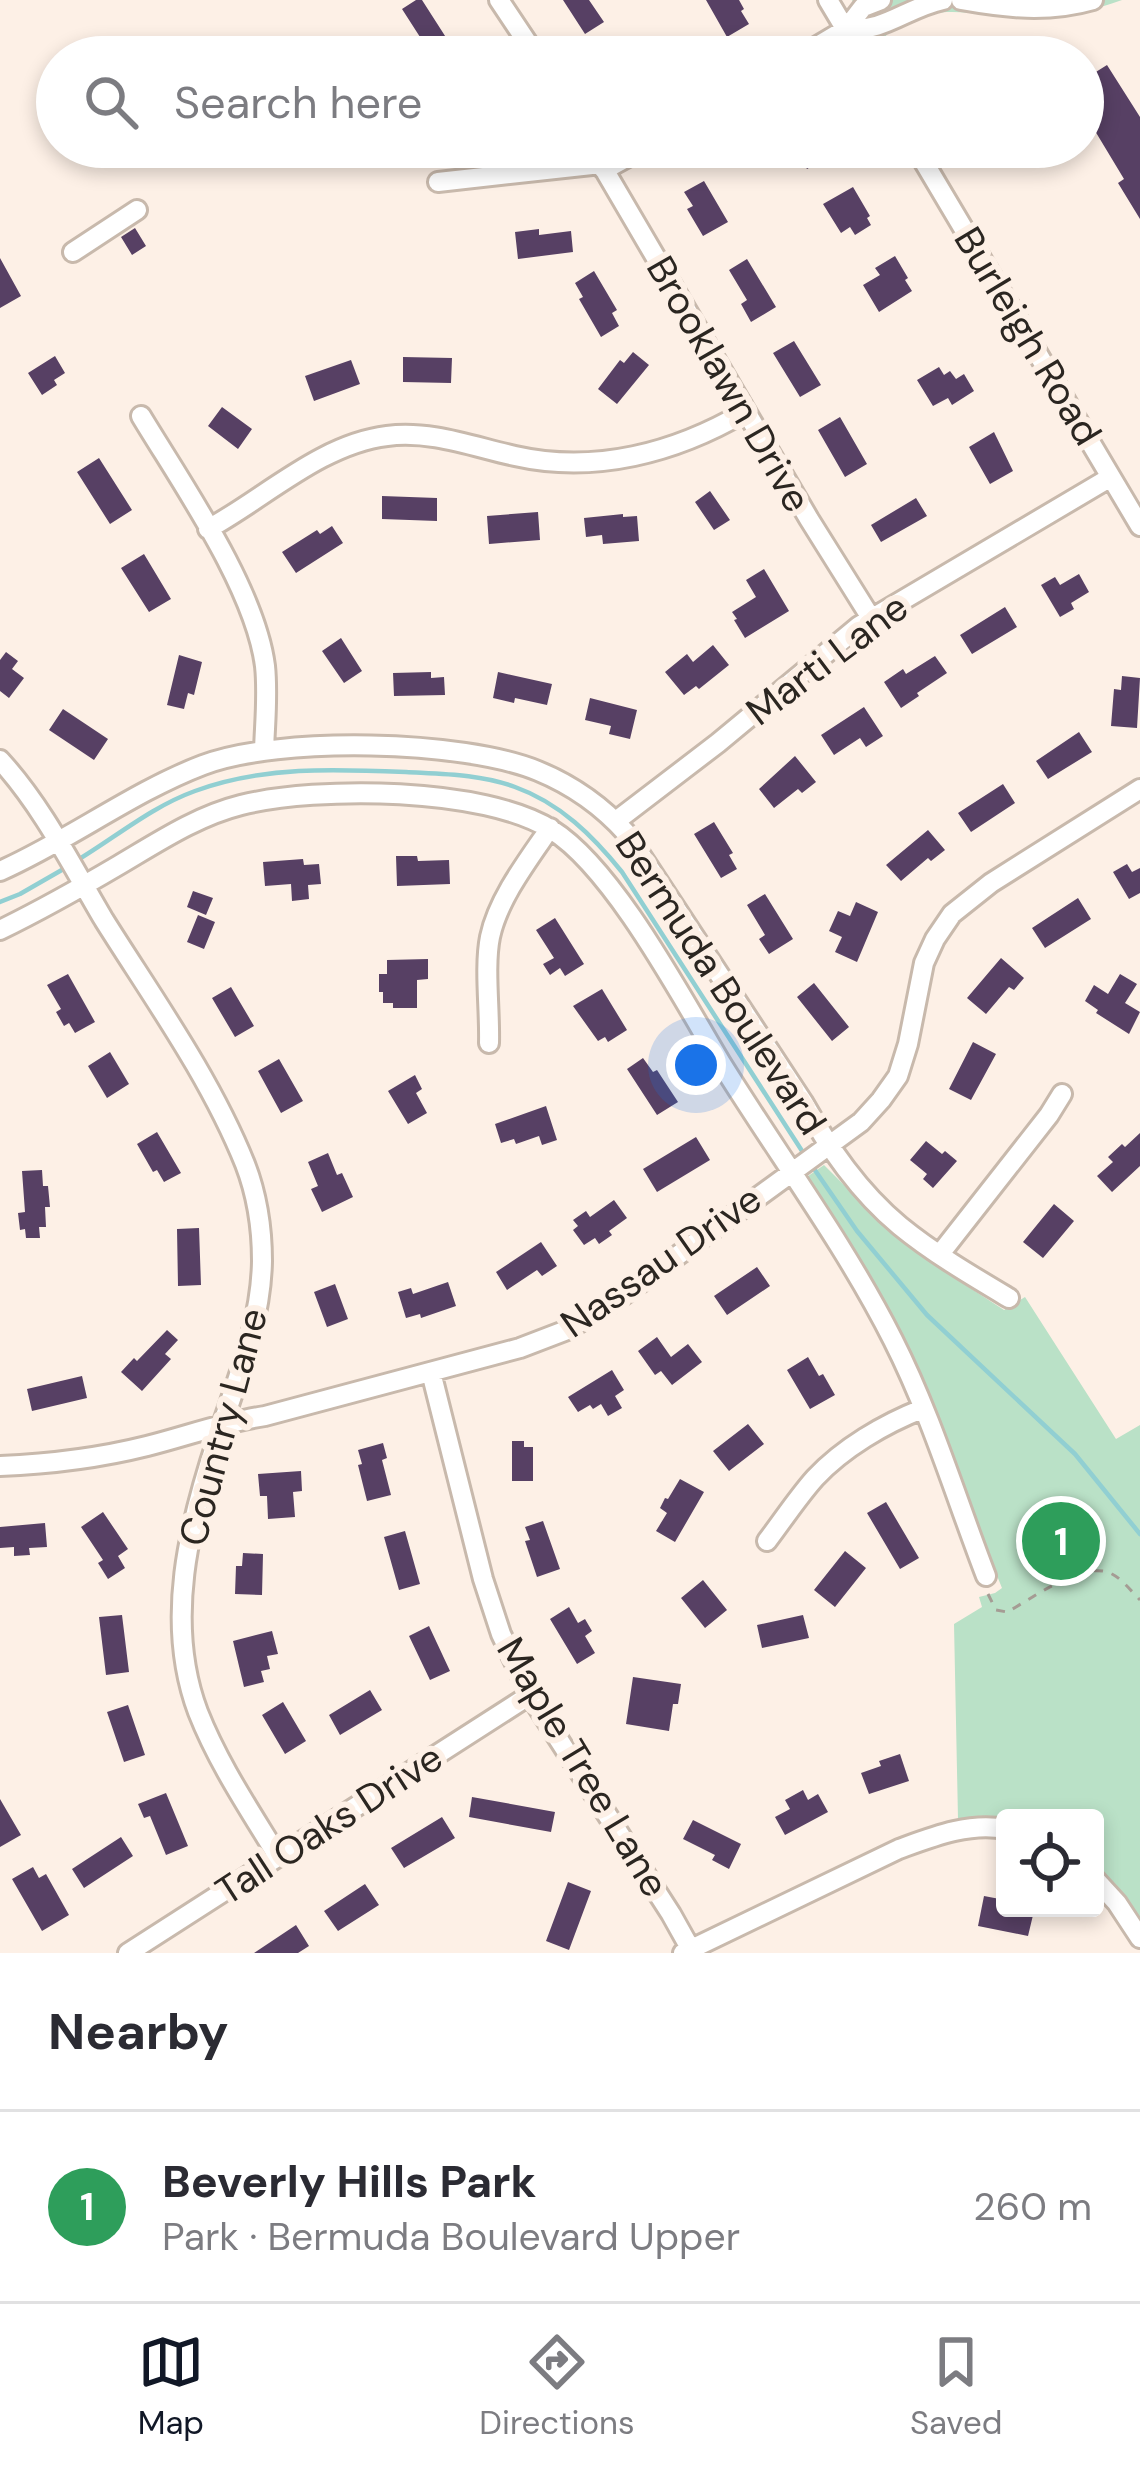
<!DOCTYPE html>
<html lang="en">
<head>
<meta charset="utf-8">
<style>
  body { margin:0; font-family:"DM Sans",sans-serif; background:#f7f7f7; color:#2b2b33 }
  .controls { position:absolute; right:36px; bottom:36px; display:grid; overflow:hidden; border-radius:12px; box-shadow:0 6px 18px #0003 }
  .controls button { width:108px; height:108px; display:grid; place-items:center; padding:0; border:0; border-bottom:3px solid #e1e1e2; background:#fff; color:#2b2b33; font:60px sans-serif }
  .you { position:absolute; left:696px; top:1065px; width:42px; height:42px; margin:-30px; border:9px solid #fff; border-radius:50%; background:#1a73e8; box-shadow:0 0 0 18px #1a73e833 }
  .badge { display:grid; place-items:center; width:78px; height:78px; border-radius:50%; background:#111827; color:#fff; font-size:39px; font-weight:700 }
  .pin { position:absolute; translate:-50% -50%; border:6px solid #fff; box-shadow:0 3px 12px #0006 }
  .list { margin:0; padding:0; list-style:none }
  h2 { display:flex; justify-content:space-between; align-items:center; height:156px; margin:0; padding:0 48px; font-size:51px }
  h2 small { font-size:39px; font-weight:400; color:#7c7c81 }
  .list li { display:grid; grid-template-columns:78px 1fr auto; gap:36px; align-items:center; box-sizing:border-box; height:192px; padding:0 48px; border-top:3px solid #e1e1e2 }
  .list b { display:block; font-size:45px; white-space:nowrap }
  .list p { margin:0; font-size:39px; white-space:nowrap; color:#7c7c81 }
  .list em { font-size:39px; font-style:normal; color:#7c7c81 }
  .icon { flex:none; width:66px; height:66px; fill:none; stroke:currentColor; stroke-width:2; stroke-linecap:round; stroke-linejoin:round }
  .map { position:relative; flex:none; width:1140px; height:1953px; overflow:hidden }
  .search { position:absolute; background:#fff; box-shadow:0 6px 18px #0003; left:36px; right:36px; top:36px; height:132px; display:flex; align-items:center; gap:30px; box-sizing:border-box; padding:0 42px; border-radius:66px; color:#7c7c81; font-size:45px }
  .sheet { height:348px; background:#fff }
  nav { display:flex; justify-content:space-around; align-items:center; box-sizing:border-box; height:168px; border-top:3px solid #e1e1e2; background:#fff; font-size:33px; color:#7c7c81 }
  nav a { display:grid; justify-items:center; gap:6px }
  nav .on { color:#111827 }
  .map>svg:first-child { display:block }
  .green { fill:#bae1c7 }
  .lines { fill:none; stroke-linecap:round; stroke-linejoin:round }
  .stream { stroke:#91cfd2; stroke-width:4.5 }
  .building { fill:#574064 }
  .minor-casing { stroke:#c8b9ac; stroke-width:24 }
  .path { stroke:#a59c94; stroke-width:3; stroke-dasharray:9 9; stroke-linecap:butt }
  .minor { stroke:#fff; stroke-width:18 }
  .labels { text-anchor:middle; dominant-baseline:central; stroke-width:12; stroke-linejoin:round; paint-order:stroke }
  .street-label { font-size:39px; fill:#2b2621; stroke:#fdf0e6 }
</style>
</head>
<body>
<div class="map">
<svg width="1140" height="1953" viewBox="0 0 1140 1953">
  <rect width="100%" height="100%" fill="#fdf0e6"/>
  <path class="green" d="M 852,0 L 1122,0 C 1095,9 1067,19 1038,19 C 992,20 949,1 906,22 C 888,31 880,36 883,57 Z
    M 824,1165 L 888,1229 L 944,1271 L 1004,1310 L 1025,1297 L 1116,1439 L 1140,1425 L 1140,1924 L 1117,1891 L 1095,1869 L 1095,1818 L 1005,1818 L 1005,1822 L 992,1819 L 958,1819 L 954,1624 L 982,1607 L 979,1597 L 995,1593 L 1002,1588 L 923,1393 L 801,1181 Z"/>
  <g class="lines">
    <path class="stream" d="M 76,861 C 116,837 151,807 195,791 C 263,766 334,769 406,772 C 442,774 480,774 515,787 C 560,803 593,836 622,872 L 804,1154
      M 0,902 L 20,894 L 67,867
      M 810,1163 L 857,1231 L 927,1315 L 1075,1454 L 1140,1534"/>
  </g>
  <path class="building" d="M 416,0 L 422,0 L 447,39 L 429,51 L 402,9 Z
    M 563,0 L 589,0 L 604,22 L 585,34 Z
    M 706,0 L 739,0 L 744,9 L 741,11 L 749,24 L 727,37 Z
    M 1107,65 L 1140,117 L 1140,219 L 1118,183 L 1124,179 L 1083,111 L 1083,80 Z
    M 793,147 L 824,147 L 829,156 L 807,169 Z
    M 704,181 L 728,222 L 703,236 L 687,209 L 693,206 L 684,192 Z
    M 853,187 L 870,216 L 867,218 L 871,225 L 855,235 L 850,227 L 841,233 L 823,204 Z
    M 135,228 L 146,246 L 132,255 L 121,237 Z
    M 539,229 L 539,235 L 571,231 L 573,252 L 518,259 L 515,232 Z
    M 895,256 L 908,278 L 905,280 L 912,291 L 879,312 L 863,285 L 880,275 L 875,268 Z
    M 0,258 L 21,296 L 0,308 Z
    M 747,259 L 776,307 L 751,322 L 741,304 L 747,300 L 729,270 Z
    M 594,271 L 617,310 L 612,313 L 619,326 L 601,337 L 579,299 L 583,297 L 575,283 Z
    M 794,341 L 821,385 L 800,397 L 773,353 Z
    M 633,352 L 649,365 L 617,404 L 598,389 L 620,360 L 624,363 Z
    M 55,356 L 65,373 L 54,380 L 57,385 L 42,395 L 28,373 Z
    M 403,357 L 452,358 L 451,383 L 403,382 Z
    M 351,360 L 360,384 L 314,401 L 305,376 Z
    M 939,367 L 944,375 L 950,371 L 956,379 L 964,374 L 974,391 L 952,405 L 948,398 L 933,406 L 917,380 Z
    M 222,407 L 252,429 L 238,449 L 208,426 Z
    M 840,417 L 867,464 L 845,477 L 818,430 Z
    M 994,432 L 1013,471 L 990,484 L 969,447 Z
    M 99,458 L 132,510 L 110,524 L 77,472 Z
    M 710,491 L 730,520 L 714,530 L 695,502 Z
    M 382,496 L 437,498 L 437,521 L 382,519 Z
    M 916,498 L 927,516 L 881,542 L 871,525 Z
    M 538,512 L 540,540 L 489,544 L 487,516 Z
    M 623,514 L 623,517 L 637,516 L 639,541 L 603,544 L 602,535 L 586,537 L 584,518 Z
    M 332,526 L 343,543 L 296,573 L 282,552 L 317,530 L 320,534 Z
    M 144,554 L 171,599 L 149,612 L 121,568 Z
    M 764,569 L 789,611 L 745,638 L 734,620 L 737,619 L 732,612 L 756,597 L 746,580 Z
    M 1079,574 L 1089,592 L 1071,603 L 1074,609 L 1060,617 L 1041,585 L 1055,577 L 1060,585 Z
    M 1005,607 L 1017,627 L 972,654 L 960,635 Z
    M 341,638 L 362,671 L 344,683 L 322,651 Z
    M 713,645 L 729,665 L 699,689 L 696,686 L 684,695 L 665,672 L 687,654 L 693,662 Z
    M 6,652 L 18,661 L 12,669 L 24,678 L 9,698 L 0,691 L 0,660 Z
    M 179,655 L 202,662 L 194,695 L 188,693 L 184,709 L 167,705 Z
    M 935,656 L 947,673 L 917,693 L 919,696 L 901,708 L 884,682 L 903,669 L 906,674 Z
    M 431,672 L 431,678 L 444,677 L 445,695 L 394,696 L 393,673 Z
    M 498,672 L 552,684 L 547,705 L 515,698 L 514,703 L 493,698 Z
    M 1122,676 L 1140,678 L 1137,728 L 1111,726 L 1114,689 L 1121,690 Z
    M 590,698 L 637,710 L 630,739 L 609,734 L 611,726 L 585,720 Z
    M 864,707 L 883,736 L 866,747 L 860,738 L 834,755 L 821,735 Z
    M 63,709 L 108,739 L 94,760 L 49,730 Z
    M 1079,732 L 1092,752 L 1048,779 L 1036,761 Z
    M 795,756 L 816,782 L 802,793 L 798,789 L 774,808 L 759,789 Z
    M 1003,784 L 1015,803 L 971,832 L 958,813 Z
    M 714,822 L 733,853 L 729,855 L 737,869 L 721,878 L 694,834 Z
    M 928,830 L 945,850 L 931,861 L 928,858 L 901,881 L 886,865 Z
    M 396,856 L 417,856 L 418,861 L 449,860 L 450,884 L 397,886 Z
    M 303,859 L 304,865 L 319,864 L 321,884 L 308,885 L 309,899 L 292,901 L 291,884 L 265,886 L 263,862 Z
    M 1127,864 L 1132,872 L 1140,868 L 1140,893 L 1129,899 L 1113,872 Z
    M 193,891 L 213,898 L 206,915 L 187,907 Z
    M 765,894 L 793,939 L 769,954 L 759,939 L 765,935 L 747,905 Z
    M 1078,898 L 1091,919 L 1045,948 L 1032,928 Z
    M 856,902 L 878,912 L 857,962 L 835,952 L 842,937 L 829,931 L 838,911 L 850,916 Z
    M 198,915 L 215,922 L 204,949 L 187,942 Z
    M 555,918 L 584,964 L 565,976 L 560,968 L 550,975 L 543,964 L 554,958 L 536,930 Z
    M 1001,958 L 1024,978 L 1014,990 L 1009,987 L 986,1014 L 967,998 Z
    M 428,959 L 428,979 L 417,980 L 417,1008 L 393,1008 L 393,1003 L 383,1003 L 383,992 L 379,992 L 379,974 L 387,974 L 387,960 Z
    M 68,974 L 95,1022 L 75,1033 L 69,1023 L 64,1026 L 56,1012 L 61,1009 L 47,985 Z
    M 1120,974 L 1137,984 L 1125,1003 L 1140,1012 L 1129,1034 L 1096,1013 L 1098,1010 L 1085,1001 L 1094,985 L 1108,994 Z
    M 814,983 L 849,1027 L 832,1041 L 797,997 Z
    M 231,987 L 254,1026 L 235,1037 L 212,998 Z
    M 602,989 L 627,1030 L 608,1042 L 605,1037 L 598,1041 L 573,1006 Z
    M 973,1042 L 996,1054 L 971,1100 L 949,1089 Z
    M 110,1052 L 129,1084 L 107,1098 L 88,1066 Z
    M 643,1058 L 653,1072 L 657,1070 L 678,1102 L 657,1115 L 627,1069 Z
    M 279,1059 L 303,1101 L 281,1113 L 258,1071 Z
    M 415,1075 L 422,1089 L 416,1093 L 427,1113 L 408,1124 L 388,1091 Z
    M 546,1106 L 557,1140 L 542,1145 L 539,1136 L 516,1144 L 514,1139 L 501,1143 L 495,1124 Z
    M 157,1132 L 181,1173 L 164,1182 L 157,1170 L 153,1172 L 137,1144 Z
    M 1140,1133 L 1140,1166 L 1112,1192 L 1097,1176 L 1113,1162 L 1108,1157 L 1122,1144 L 1125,1147 Z
    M 696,1137 L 710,1160 L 657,1192 L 643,1169 Z
    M 926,1141 L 942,1154 L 945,1151 L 957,1161 L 933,1188 L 923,1179 L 927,1174 L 910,1160 Z
    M 328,1153 L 337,1175 L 342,1173 L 353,1197 L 322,1212 L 311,1189 L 318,1186 L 308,1162 Z
    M 42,1170 L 43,1186 L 48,1186 L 50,1207 L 45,1207 L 46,1227 L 39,1227 L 40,1238 L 26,1238 L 25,1229 L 20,1230 L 18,1213 L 25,1212 L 22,1171 Z
    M 614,1200 L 627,1218 L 609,1231 L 612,1235 L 599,1244 L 595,1238 L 584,1245 L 573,1230 L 578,1226 L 573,1220 L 586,1211 L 590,1217 Z
    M 1054,1204 L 1074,1221 L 1043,1258 L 1023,1242 Z
    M 199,1228 L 201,1285 L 178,1286 L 177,1229 Z
    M 541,1242 L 557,1266 L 542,1276 L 537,1270 L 507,1290 L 496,1272 Z
    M 757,1267 L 770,1286 L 727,1315 L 714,1296 Z
    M 448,1282 L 456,1306 L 421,1318 L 420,1314 L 406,1318 L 398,1292 L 411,1288 L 413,1294 Z
    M 335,1284 L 348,1319 L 327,1327 L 314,1292 Z
    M 167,1330 L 178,1340 L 165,1354 L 171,1359 L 142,1391 L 121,1372 L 134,1358 L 137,1361 Z
    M 657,1337 L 671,1357 L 688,1344 L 702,1362 L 672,1385 L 661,1371 L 655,1375 L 638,1351 Z
    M 808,1357 L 819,1376 L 823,1374 L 835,1395 L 810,1409 L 787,1370 Z
    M 612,1370 L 624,1390 L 615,1396 L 622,1408 L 608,1416 L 601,1404 L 593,1409 L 590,1405 L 578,1412 L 568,1397 Z
    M 82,1376 L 87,1398 L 32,1411 L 27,1389 Z
    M 748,1424 L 764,1444 L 729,1471 L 713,1451 Z
    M 512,1441 L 524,1441 L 524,1447 L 533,1447 L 533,1481 L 512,1481 Z
    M 383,1443 L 387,1458 L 382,1460 L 391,1495 L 367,1501 L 358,1465 L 362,1464 L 358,1450 Z
    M 301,1471 L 302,1491 L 293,1492 L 295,1517 L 268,1519 L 267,1496 L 260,1496 L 258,1474 Z
    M 680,1479 L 704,1492 L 675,1542 L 656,1531 L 667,1513 L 660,1508 L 665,1498 L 668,1499 Z
    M 886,1502 L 919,1558 L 900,1569 L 867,1513 Z
    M 103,1512 L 128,1549 L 118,1556 L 125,1568 L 108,1579 L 98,1563 L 103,1560 L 81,1527 Z
    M 543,1521 L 560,1569 L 537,1577 L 525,1541 L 530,1540 L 525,1527 Z
    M 45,1523 L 47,1547 L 29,1548 L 30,1555 L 14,1556 L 14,1547 L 0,1548 L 0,1527 Z
    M 405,1531 L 420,1584 L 399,1590 L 384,1537 Z
    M 845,1551 L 866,1568 L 835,1607 L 814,1590 Z
    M 243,1553 L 263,1554 L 262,1595 L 235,1594 L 236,1566 L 242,1566 Z
    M 703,1580 L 727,1610 L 705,1628 L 681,1598 Z
    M 569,1607 L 578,1623 L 585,1619 L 592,1631 L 585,1636 L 595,1653 L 577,1664 L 550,1619 Z
    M 122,1615 L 129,1672 L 106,1675 L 99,1617 Z
    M 803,1615 L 809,1638 L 762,1648 L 757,1625 Z
    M 429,1626 L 450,1671 L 430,1680 L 409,1636 Z
    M 272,1631 L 278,1654 L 267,1656 L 270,1669 L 261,1671 L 264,1682 L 244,1687 L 233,1641 Z
    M 633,1677 L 681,1684 L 678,1704 L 673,1704 L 669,1731 L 626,1724 Z
    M 370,1690 L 382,1710 L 340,1735 L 329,1715 Z
    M 283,1702 L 306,1741 L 285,1754 L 262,1715 Z
    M 128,1705 L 145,1755 L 124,1762 L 107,1712 Z
    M 900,1754 L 909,1781 L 869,1794 L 861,1773 L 881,1766 L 879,1761 Z
    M 803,1790 L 808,1800 L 818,1794 L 828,1812 L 785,1835 L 775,1817 L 790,1809 L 785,1800 Z
    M 166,1793 L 188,1846 L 166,1855 L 150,1816 L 144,1818 L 138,1804 Z
    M 472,1797 L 555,1812 L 551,1832 L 469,1817 Z
    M 0,1799 L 21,1835 L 0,1847 Z
    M 442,1817 L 455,1838 L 404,1868 L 391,1848 Z
    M 693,1820 L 741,1844 L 729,1869 L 712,1860 L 715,1855 L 683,1839 Z
    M 121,1837 L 133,1856 L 84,1888 L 72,1869 Z
    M 33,1867 L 39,1878 L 46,1874 L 69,1915 L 42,1931 L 12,1879 Z
    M 568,1882 L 591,1891 L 569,1950 L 546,1941 Z
    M 365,1884 L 379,1905 L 338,1931 L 324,1911 Z
    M 984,1896 L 1005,1900 L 1005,1908 L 1034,1911 L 1028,1936 L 978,1926 Z
    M 296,1925 L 309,1946 L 298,1953 L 254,1953 Z"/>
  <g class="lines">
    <defs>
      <path id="minor" d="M 499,0 L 537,57
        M 828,0 L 862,57
        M 961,0 C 1006,8 1048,13 1093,0
        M 846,29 C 885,32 906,8 943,0
        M 799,57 L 846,29 L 863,7 L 881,0
        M 591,147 L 809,519 L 871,618
        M 915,147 L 1140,526
        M 604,170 L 646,147
        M 438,182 L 601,164
        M 73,252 L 137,210
        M 141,416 C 182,484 255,588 265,666 C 268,694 265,722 264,750
        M 208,529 C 265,498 321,444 387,436 C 430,430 474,447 515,456 C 595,474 675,453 745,412
        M 0,760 C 43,807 72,866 104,920 C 153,998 210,1077 245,1164 C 257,1195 262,1228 262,1261 C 261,1323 237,1379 218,1437 C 189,1524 164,1622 198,1712 C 218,1763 249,1809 277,1855
        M 616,821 L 718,743 L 859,626 L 1111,477
        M 0,871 C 70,840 132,792 203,765 C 279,736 463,740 538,771 C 572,785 603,807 627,834 L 803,1102 C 829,1148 859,1192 900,1226 C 933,1253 972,1276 1009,1298
        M 0,930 C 41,910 80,888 119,865 C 158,842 197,816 241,805 C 318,786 484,787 552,830 C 614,869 682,998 721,1063 C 778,1155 844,1243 893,1340 C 931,1415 956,1498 986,1576
        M 489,1043 C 490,1011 484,967 490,937 C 498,899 528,860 550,828
        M 940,1254 L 1049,1115 L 1062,1094
        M 431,1372 L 483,1579 L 501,1634 L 530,1695 L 671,1914 L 690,1948
        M 0,1466 C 50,1464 99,1458 147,1446 C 187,1436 224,1422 265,1416 L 520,1348 L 567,1330 L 618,1299 L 861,1122 L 881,1100 L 898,1076 L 908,1044 L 924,963 L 935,939 L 952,914 L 991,883 L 1140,789
        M 767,1541 C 783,1520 798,1497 815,1478 C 843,1448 884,1424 922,1409
        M 1095,1879 L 1117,1903 L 1140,1938
        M 128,1953 L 530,1695
        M 683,1953 L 899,1849 C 932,1837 969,1822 1005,1829"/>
    </defs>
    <use href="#minor" class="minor-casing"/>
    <path class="path" d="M 988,1594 L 996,1610 L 1007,1612 C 1032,1599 1084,1559 1112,1574 C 1122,1579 1132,1592 1140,1600"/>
    <use href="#minor" class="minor"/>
  </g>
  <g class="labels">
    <g class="street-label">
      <text transform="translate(1028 336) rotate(59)">Burleigh Road</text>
      <text transform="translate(729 384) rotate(60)">Brooklawn Drive</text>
      <text transform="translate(827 659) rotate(-37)">Marti Lane</text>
      <text transform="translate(721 983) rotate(57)">Bermuda Boulevard</text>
      <text transform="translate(661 1261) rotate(-35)">Nassau Drive</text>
      <text transform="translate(223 1427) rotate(-75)">Country Lane</text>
      <text transform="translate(583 1767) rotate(59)">Maple Tree Lane</text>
      <text transform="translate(329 1824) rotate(-33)">Tall Oaks Drive</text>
    </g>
  </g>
</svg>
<div class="controls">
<button><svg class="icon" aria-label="locate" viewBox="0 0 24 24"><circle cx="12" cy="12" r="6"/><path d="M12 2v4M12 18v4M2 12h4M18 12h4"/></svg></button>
</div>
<div class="you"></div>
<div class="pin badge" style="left:1061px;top:1541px;background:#2e9e5b">1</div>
<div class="search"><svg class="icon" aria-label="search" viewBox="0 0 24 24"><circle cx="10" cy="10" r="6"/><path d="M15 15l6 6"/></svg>Search here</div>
</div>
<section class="sheet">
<h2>Nearby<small></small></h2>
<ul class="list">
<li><span class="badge" style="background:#2e9e5b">1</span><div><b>Beverly Hills Park</b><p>Park · Bermuda Boulevard Upper</p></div><em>260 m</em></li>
</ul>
</section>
<nav>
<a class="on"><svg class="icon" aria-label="map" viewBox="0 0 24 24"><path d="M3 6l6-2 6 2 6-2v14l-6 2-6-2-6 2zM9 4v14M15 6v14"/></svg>Map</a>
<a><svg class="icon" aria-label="directions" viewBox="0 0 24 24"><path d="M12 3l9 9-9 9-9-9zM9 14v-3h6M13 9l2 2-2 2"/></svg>Directions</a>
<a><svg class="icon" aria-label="saved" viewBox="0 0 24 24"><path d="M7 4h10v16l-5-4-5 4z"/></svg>Saved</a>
</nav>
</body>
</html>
